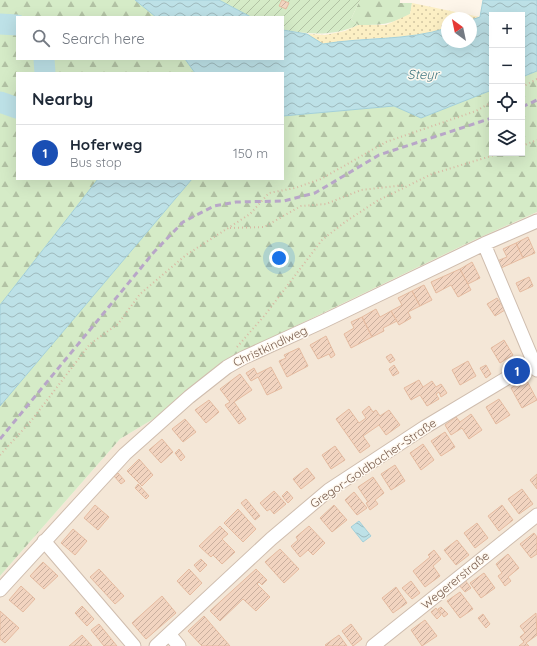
<!DOCTYPE html>
<html lang="en">
<head>
<meta charset="utf-8">
<style>
  body { margin:0; font-family:Quicksand,sans-serif; background:#f6f6f7; color:#1f2937 }
  .controls { position:absolute; right:12px; top:12px; display:grid; overflow:hidden; border-radius:0px; box-shadow:0 4px 16px #0002 }
  .controls button { width:36px; height:36px; display:grid; place-items:center; padding:0; border:0; border-bottom:1px solid #e0e1e3; background:#fff; color:#1f2937; font:20px sans-serif }
  .compass { position:absolute; left:441px; top:12px; width:36px; height:36px; border-radius:50%; background:#fff; box-shadow:0 4px 16px #0002; rotate:327deg }
  .you { position:absolute; left:279px; top:258px; width:14px; height:14px; margin:-10px; border:3px solid #fff; border-radius:50%; background:#1a73e8; box-shadow:0 0 0 6px #1a73e833 }
  .badge { display:grid; place-items:center; width:26px; height:26px; border-radius:50%; background:#d93025; color:#fff; font-size:13px; font-weight:700 }
  .pin { position:absolute; translate:-50% -50%; border:2px solid #fff; box-shadow:0 1px 4px #0006 }
  .list { margin:0; padding:0; list-style:none }
  h2 { display:flex; justify-content:space-between; align-items:center; height:52px; margin:0; padding:0 16px; font-size:17px }
  h2 small { font-size:13px; font-weight:400; color:#747a83 }
  .list li { display:grid; grid-template-columns:26px 1fr auto; gap:12px; align-items:center; box-sizing:border-box; height:56px; padding:0 16px; border-top:1px solid #e0e1e3 }
  .list b { display:block; font-size:15px; white-space:nowrap }
  .list p { margin:0; font-size:13px; white-space:nowrap; color:#747a83 }
  .list em { font-size:13px; font-style:normal; color:#747a83 }
  .icon { flex:none; width:22px; height:22px; fill:none; stroke:currentColor; stroke-width:2; stroke-linecap:round; stroke-linejoin:round }
  .map { position:relative; flex:none; width:537px; height:646px; overflow:hidden }
  .search { position:absolute; background:#fff; box-shadow:0 4px 16px #0002; left:16px; top:16px; width:268px; height:44px; display:flex; align-items:center; gap:10px; box-sizing:border-box; padding:0 14px; border-radius:0px; color:#747a83; font-size:15px }
  .panel { position:absolute; background:#fff; box-shadow:0 4px 16px #0002; left:16px; top:72px; width:268px; height:108px; border-radius:0px }
  .map>svg:first-child { display:block }
  .residential { fill:#f4e7d7 }
  .forest { fill:url(#forest-firs) }
  .sand { fill:url(#sand-dots) }
  .garden { fill:url(#garden-furrows) }
  .water { fill:url(#water-waves); stroke:#a3d0d9 }
  .lines { fill:none; stroke-linecap:round; stroke-linejoin:round }
  .river { stroke:#bde1e7; stroke-width:21 }
  .building { fill:url(#building-hatch); stroke:#e5bba0 }
  .minor-casing { stroke:#cfbdae; stroke-width:15 }
  .path { stroke:#d8b8a3; stroke-width:2; stroke-dasharray:1 3; stroke-linecap:butt }
  .minor { stroke:#fff; stroke-width:13 }
  .rail { stroke:#b8a6c8; stroke-width:3; stroke-dasharray:6 4; stroke-linecap:butt }
  .labels { text-anchor:middle; dominant-baseline:central; stroke-width:3; stroke-linejoin:round; paint-order:stroke }
  .street-label { font-size:12px; fill:#785c4c; stroke:#fff9f0 }
  .water-label { font-size:13px; font-style:italic; fill:#427883; stroke:#fff9f0 }
</style>
</head>
<body>
<div class="map">
<svg width="537" height="646" viewBox="0 0 537 646">
  <defs>
    <pattern id="forest-firs" width="22" height="20" patternUnits="userSpaceOnUse"><rect width="22" height="20" fill="#d5ebc7"/><path d="M5 1l3.5 6h-7zM16 11l3.5 6h-7z" fill="#b2c2a4"/></pattern>
    <pattern id="sand-dots" width="8" height="8" patternUnits="userSpaceOnUse"><rect width="8" height="8" fill="#fcefc4"/><path d="M2 2h.1M6 6h.1" fill="none" stroke="#d1c5a1" stroke-width="1.8" stroke-linecap="round"/></pattern>
    <pattern id="garden-furrows" width="10" height="10" patternUnits="userSpaceOnUse"><rect width="10" height="10" fill="#d5ebc7"/><path d="M-1 1l2-2M0 10L10 0M9 11l2-2" fill="none" stroke="#b2c2a4"/></pattern>
    <pattern id="water-waves" width="16" height="10" patternUnits="userSpaceOnUse"><rect width="16" height="10" fill="#bde1e7"/><path d="M0 5q4-4 8 0t8 0" fill="none" stroke="#9ebabd"/></pattern>
    <pattern id="building-hatch" width="6" height="6" patternUnits="userSpaceOnUse"><rect width="6" height="6" fill="#f2d4c0"/><path d="M-1 1l2-2M0 6l6-6M5 7l2-2" fill="none" stroke="#c9af9e"/></pattern>
  </defs>
  <rect width="100%" height="100%" fill="#fdf5e9"/>
  <path class="residential" d="M 537,212 L 537,646 L 0,646 L 0,576 L 120,439 L 155,418 L 216,367 L 238,354 L 472,241 Z"/>
  <path class="forest" d="M 0,0 L 135,0 L 156,17 L 17,17 L 17,59 L 185,59 L 195,73 L 17,73 L 17,179 L 98,179 L 0,305 Z
    M 360,0 L 400,0 L 400,3 L 412,3 L 410,14 C 391,25 379,25 358,25 L 351,19 Z
    M 537,71 L 537,212 L 472,241 L 238,354 L 216,367 L 155,418 L 120,439 L 0,576 L 0,406 L 192,179 L 283,179 L 283,116 L 394,106 L 421,118 L 492,90 L 492,153 L 522,153 L 522,77 Z"/>
  <path class="sand" d="M 412,3 L 480,17 L 471,20 L 471,18 L 447,18 L 447,28 C 407,41 364,36 323,44 L 307,34 L 325,35 L 345,31 L 358,25 L 386,25 L 410,14 Z"/>
  <path class="garden" d="M 219,0 L 360,0 L 351,19 L 358,25 C 332,37 310,34 283,30 L 283,17 L 251,17 Z"/>
  <path class="water" d="M 135,0 L 219,0 L 251,17 L 156,17 Z
    M 483,0 L 537,0 L 537,71 L 522,77 L 522,15 L 492,15 L 492,90 L 421,118 L 394,106 L 283,116 L 283,73 L 195,73 L 185,59 L 283,59 L 283,30 L 307,34 L 323,44 C 364,37 407,41 447,28 L 447,42 L 471,42 L 471,20 L 480,17 Z
    M 98,179 L 192,179 L 0,406 L 0,305 Z
    M 359,521 L 371,536 L 363,542 L 351,527 Z"/>
  <g class="lines">
    <path class="river" d="M 0,24 L 17,25
      M 44,59 L 45,73
      M 0,102 L 17,108"/>
  </g>
  <path class="building" d="M 282,0 L 289,3 L 286,9 L 279,6 Z
    M 528,237 L 535,253 L 523,258 L 516,243 Z
    M 516,243 L 523,258 L 501,268 L 497,261 L 507,257 L 503,249 Z
    M 472,262 L 480,278 L 468,284 L 460,269 Z
    M 460,269 L 471,290 L 458,297 L 451,285 L 436,293 L 431,282 Z
    M 529,277 L 533,286 L 520,292 L 516,283 Z
    M 424,285 L 432,300 L 420,306 L 412,291 Z
    M 412,291 L 420,306 L 408,312 L 411,318 L 399,325 L 391,311 L 402,305 L 398,298 Z
    M 497,298 L 505,310 L 495,316 L 487,304 Z
    M 376,309 L 380,317 L 391,311 L 397,321 L 383,328 L 384,331 L 372,337 L 362,317 Z
    M 362,317 L 372,337 L 351,348 L 344,334 L 354,328 L 351,322 Z
    M 326,336 L 335,355 L 331,358 L 329,354 L 318,359 L 310,345 Z
    M 504,340 L 513,355 L 500,363 L 491,348 Z
    M 299,348 L 308,366 L 287,377 L 279,361 L 286,358 L 284,355 Z
    M 391,354 L 395,360 L 390,363 L 386,357 Z
    M 468,361 L 476,376 L 460,385 L 452,370 Z
    M 394,365 L 399,373 L 393,376 L 389,369 Z
    M 486,365 L 491,374 L 486,378 L 480,368 Z
    M 271,367 L 282,388 L 267,395 L 258,377 L 251,381 L 246,373 L 254,368 L 257,374 Z
    M 240,374 L 252,390 L 234,402 L 246,419 L 239,424 L 225,405 L 230,402 L 220,389 Z
    M 526,379 L 537,400 L 522,408 L 511,388 Z
    M 419,380 L 423,387 L 432,381 L 436,387 L 441,384 L 447,393 L 441,397 L 439,392 L 436,394 L 439,399 L 427,406 L 420,395 L 411,400 L 404,388 Z
    M 499,399 L 510,415 L 496,424 L 486,407 Z
    M 209,400 L 219,412 L 206,423 L 195,410 Z
    M 369,406 L 373,412 L 376,410 L 380,416 L 389,410 L 400,425 L 386,435 L 379,425 L 363,436 L 370,446 L 360,453 L 336,419 L 349,409 L 359,423 L 366,418 L 362,412 Z
    M 471,414 L 482,430 L 469,439 L 462,428 L 451,435 L 445,425 L 456,417 L 460,422 Z
    M 185,419 L 196,432 L 183,442 L 172,429 Z
    M 445,432 L 455,447 L 441,456 L 431,441 Z
    M 162,439 L 173,452 L 161,463 L 149,450 Z
    M 423,444 L 434,460 L 421,470 L 410,453 Z
    M 335,446 L 345,460 L 331,469 L 322,455 Z
    M 179,449 L 185,457 L 181,461 L 175,453 Z
    M 139,459 L 153,475 L 142,486 L 127,471 Z
    M 395,465 L 405,481 L 391,490 L 381,474 Z
    M 307,468 L 315,478 L 301,489 L 293,479 Z
    M 118,473 L 125,481 L 121,484 L 114,476 Z
    M 537,474 L 537,489 L 530,480 Z
    M 373,477 L 384,493 L 375,500 L 378,504 L 370,510 L 366,503 L 368,502 L 358,487 Z
    M 138,484 L 149,496 L 146,499 L 135,488 Z
    M 522,489 L 533,504 L 519,514 L 508,499 Z
    M 274,491 L 286,504 L 274,514 L 270,509 L 267,511 L 260,503 Z
    M 287,491 L 293,498 L 288,503 L 282,496 Z
    M 354,492 L 367,508 L 357,515 L 345,500 Z
    M 246,499 L 260,516 L 255,520 L 241,503 Z
    M 95,505 L 109,517 L 98,530 L 84,518 Z
    M 334,505 L 347,520 L 332,532 L 320,518 Z
    M 502,505 L 513,520 L 499,531 L 488,516 Z
    M 238,509 L 256,529 L 243,542 L 224,523 Z
    M 477,523 L 488,538 L 475,548 L 464,533 Z
    M 220,526 L 228,534 L 222,539 L 235,552 L 222,564 L 213,555 L 211,557 L 199,546 Z
    M 309,526 L 325,543 L 313,555 L 308,550 L 300,557 L 291,546 L 298,540 L 296,537 Z
    M 73,529 L 87,541 L 75,555 L 61,543 Z
    M 534,533 L 537,537 L 537,554 L 531,558 L 520,544 Z
    M 457,540 L 469,555 L 456,565 L 444,550 Z
    M 280,549 L 299,569 L 284,583 L 265,562 Z
    M 434,550 L 441,559 L 433,566 L 440,576 L 425,587 L 413,571 L 430,557 L 428,555 Z
    M 508,554 L 519,568 L 508,577 L 511,581 L 505,586 L 498,576 L 502,573 L 496,564 Z
    M 201,559 L 207,565 L 200,572 L 194,565 Z
    M 43,562 L 58,576 L 44,589 L 30,576 Z
    M 99,569 L 124,596 L 115,604 L 90,577 Z
    M 189,569 L 202,583 L 190,595 L 177,581 Z
    M 256,569 L 267,580 L 262,585 L 259,582 L 257,584 L 270,597 L 256,611 L 243,599 L 220,621 L 210,611 Z
    M 484,573 L 495,588 L 481,598 L 470,583 Z
    M 465,580 L 471,588 L 465,592 L 459,585 Z
    M 411,581 L 420,593 L 412,599 L 402,588 Z
    M 21,586 L 35,599 L 23,612 L 9,600 Z
    M 396,587 L 407,603 L 393,613 L 382,598 Z
    M 460,592 L 473,609 L 460,618 L 447,601 Z
    M 162,596 L 176,613 L 146,639 L 132,623 Z
    M 82,606 L 94,619 L 87,626 L 75,613 Z
    M 441,607 L 448,614 L 444,617 L 438,609 Z
    M 436,608 L 441,615 L 437,619 L 431,612 Z
    M 0,611 L 19,628 L 5,643 L 0,639 Z
    M 536,613 L 537,635 L 526,643 L 529,646 L 519,646 L 524,642 L 520,637 L 525,633 L 520,626 Z
    M 483,614 L 490,624 L 486,628 L 478,618 Z
    M 204,616 L 230,646 L 202,646 L 188,631 Z
    M 425,620 L 437,636 L 422,646 L 411,630 Z
    M 99,624 L 117,646 L 104,646 L 91,630 Z
    M 351,624 L 362,639 L 353,646 L 342,631 Z
    M 82,635 L 92,646 L 69,646 Z
    M 339,635 L 347,646 L 326,646 L 325,645 Z"/>
  <g class="lines">
    <defs>
      <path id="minor" d="M 484,244 L 537,370
        M 44,541 L 134,646
        M 0,590 L 125,454 L 189,397 L 227,367 L 243,358 L 324,321 L 484,244 L 537,221
        M 169,634 L 179,646
        M 156,646 L 271,539 L 329,490 L 425,427 L 537,360
        M 373,646 L 537,515"/>
    </defs>
    <use href="#minor" class="minor-casing"/>
    <path class="path" d="M 522,87 L 537,79
      M 522,146 L 537,140
      M 230,228 L 264,227 L 301,206 L 326,204 L 361,190 L 405,185
      M 237,347 L 265,315 L 322,240 L 345,222 L 377,201 L 432,174 L 501,153
      M 0,455 L 31,421 L 90,344 L 118,324 L 140,294 L 186,255 L 250,214 L 269,193 L 295,188 L 321,179 L 386,142 L 476,111 L 492,102"/>
    <use href="#minor" class="minor"/>
    <path class="rail" d="M 522,107 L 537,100
      M 0,439 L 154,252 L 183,222 L 214,206 L 236,202 L 284,201 L 315,193 L 379,155 L 492,118"/>
  </g>
  <g class="labels">
    <g class="street-label">
      <text transform="translate(270 346) rotate(-25)">Christkindlweg</text>
      <text transform="translate(373 463) rotate(-34)">Gregor-Goldbacher-Straße</text>
      <text transform="translate(455 580) rotate(-39)">Wegererstraße</text>
    </g>
    <g class="water-label">
      <text x="423" y="74">Steyr</text>
    </g>
  </g>
</svg>
<div class="controls">
<button>+</button>
<button>−</button>
<button><svg class="icon" aria-label="locate" viewBox="0 0 24 24"><circle cx="12" cy="12" r="6"/><path d="M12 2v4M12 18v4M2 12h4M18 12h4"/></svg></button>
<button><svg class="icon" aria-label="layers" viewBox="0 0 24 24"><path d="M12 4l9 5-9 5-9-5zM3 14l9 5 9-5"/></svg></button>
</div>
<svg class="compass" viewBox="-18 -18 36 36"><path d="M0-13l5 13h-10z" fill="#e53935"/><path d="M0 13l5-13h-10z" fill="#747a83"/></svg>
<div class="you"></div>
<div class="pin badge" style="left:517px;top:371px;background:#1a4fb4">1</div>
<div class="search"><svg class="icon" aria-label="search" viewBox="0 0 24 24"><circle cx="10" cy="10" r="6"/><path d="M15 15l6 6"/></svg>Search here</div>
<section class="panel">
<h2>Nearby<small></small></h2>
<ul class="list">
<li><span class="badge" style="background:#1a4fb4">1</span><div><b>Hoferweg</b><p>Bus stop</p></div><em>150 m</em></li>
</ul>
</section>
</div>
</body>
</html>
